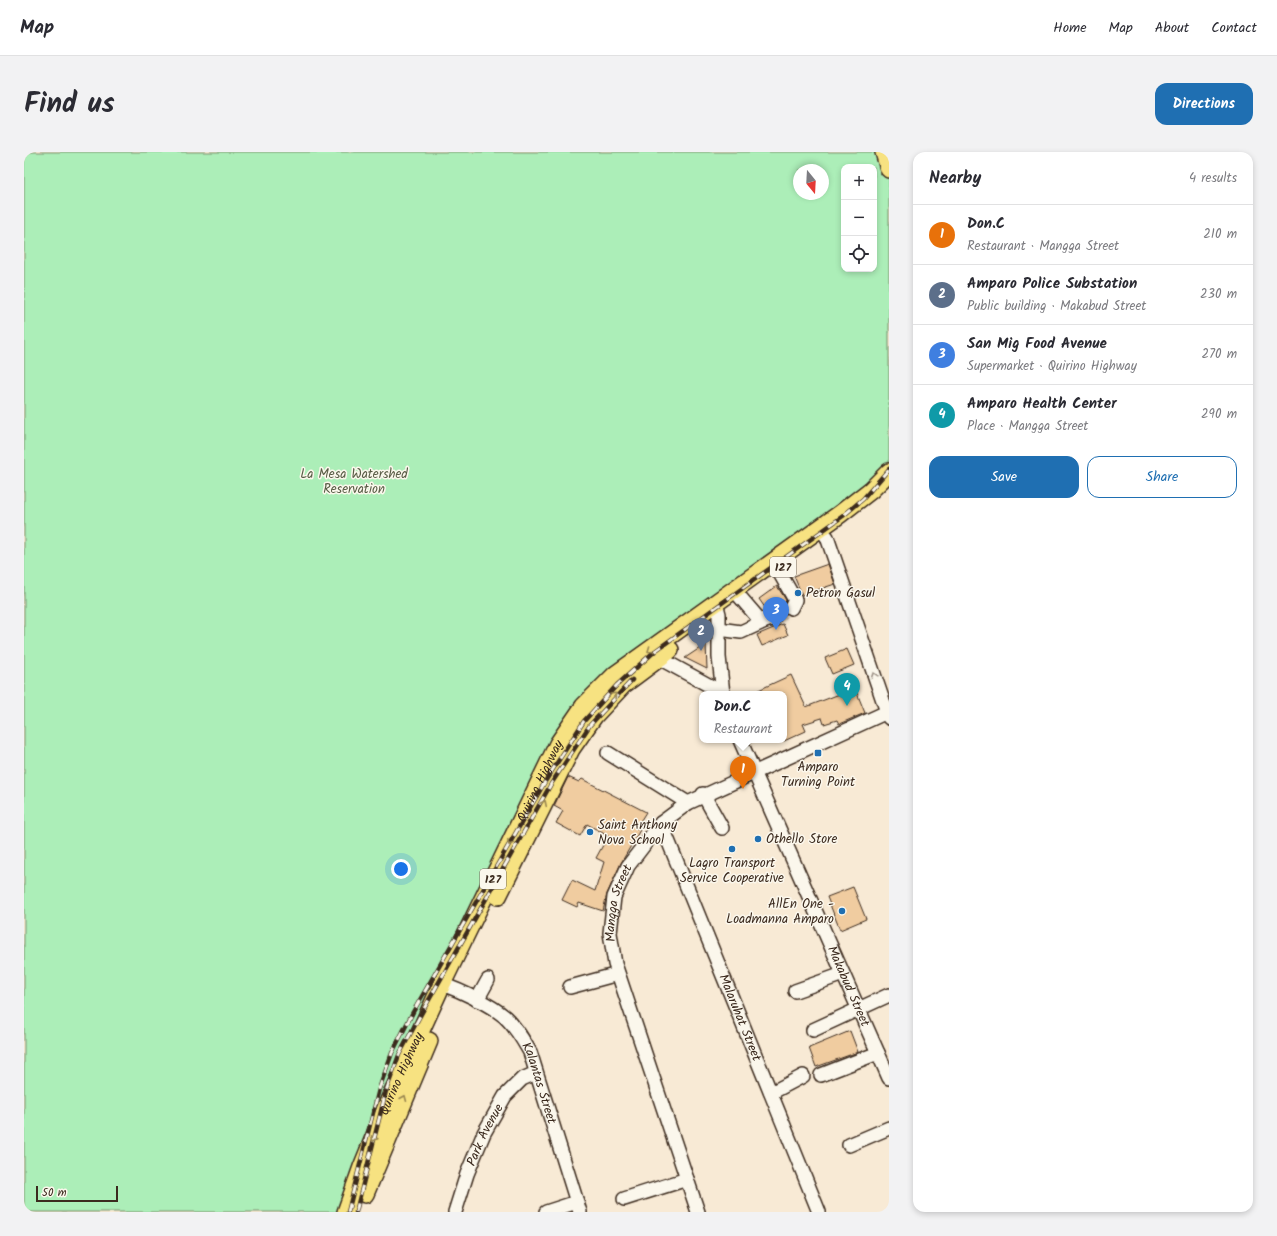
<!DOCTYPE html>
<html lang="en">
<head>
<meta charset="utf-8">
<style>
  body { margin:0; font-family:Kalam,sans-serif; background:#f2f2f3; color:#2b2b33 }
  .controls { position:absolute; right:12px; top:12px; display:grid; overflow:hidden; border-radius:8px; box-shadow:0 2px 6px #0003 }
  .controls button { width:36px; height:36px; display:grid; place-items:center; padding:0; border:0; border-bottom:1px solid #e1e1e2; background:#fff; color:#2b2b33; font:20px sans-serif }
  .compass { position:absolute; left:769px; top:12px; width:36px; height:36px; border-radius:50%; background:#fff; box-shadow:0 2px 6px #0003; rotate:162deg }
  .scale { position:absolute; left:12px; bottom:10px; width:82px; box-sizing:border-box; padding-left:4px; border:2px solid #3b2a1e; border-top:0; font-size:11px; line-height:14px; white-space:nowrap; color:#3b2a1e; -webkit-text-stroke:3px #fbf7ec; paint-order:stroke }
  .you { position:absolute; left:377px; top:717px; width:14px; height:14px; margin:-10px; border:3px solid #fff; border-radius:50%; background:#1a73e8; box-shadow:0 0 0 6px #1a73e833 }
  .badge { display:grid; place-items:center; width:26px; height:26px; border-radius:50%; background:#1f6fb2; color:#fff; font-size:13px; font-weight:700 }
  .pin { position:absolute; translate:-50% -33px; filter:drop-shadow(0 1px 2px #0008) }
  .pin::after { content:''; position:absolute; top:21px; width:14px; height:12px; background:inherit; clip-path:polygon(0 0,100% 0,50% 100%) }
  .popup { position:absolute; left:675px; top:539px; width:88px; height:52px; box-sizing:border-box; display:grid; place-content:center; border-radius:8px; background:#fff; filter:drop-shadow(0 1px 3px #0005); font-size:13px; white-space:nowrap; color:#7c7c81 }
  .popup b { font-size:15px; color:#2b2b33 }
  .popup::after { content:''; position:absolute; left:50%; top:100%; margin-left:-8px; border:8px solid transparent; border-top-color:#fff }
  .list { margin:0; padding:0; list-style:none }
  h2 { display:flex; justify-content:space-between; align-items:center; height:52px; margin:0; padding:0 16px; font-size:17px }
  h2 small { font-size:13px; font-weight:400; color:#7c7c81 }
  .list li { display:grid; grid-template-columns:26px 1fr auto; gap:12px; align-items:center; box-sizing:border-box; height:60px; padding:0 16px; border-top:1px solid #e1e1e2 }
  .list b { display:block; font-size:15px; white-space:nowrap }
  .list p { margin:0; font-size:13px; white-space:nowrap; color:#7c7c81 }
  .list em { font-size:13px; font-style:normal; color:#7c7c81 }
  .actions { display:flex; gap:8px; padding:12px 16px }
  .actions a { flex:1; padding:9px 0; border:1px solid #1f6fb2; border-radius:12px; text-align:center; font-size:14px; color:#1f6fb2 }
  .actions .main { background:#1f6fb2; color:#fff }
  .icon { flex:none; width:22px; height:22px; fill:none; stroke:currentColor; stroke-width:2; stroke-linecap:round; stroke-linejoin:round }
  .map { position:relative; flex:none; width:865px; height:1060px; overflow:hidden; border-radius:12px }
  header { display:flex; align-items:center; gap:24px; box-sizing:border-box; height:56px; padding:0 20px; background:#fff; border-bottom:1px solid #e1e1e2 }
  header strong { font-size:19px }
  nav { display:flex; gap:22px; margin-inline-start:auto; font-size:14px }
  .intro { display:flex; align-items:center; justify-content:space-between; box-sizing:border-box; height:96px; padding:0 24px }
  h1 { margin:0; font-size:28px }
  .button { padding:10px 18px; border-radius:12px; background:#1f6fb2; color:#fff; font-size:14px; font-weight:700 }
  main { display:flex; gap:24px; padding:0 24px }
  aside { flex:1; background:#fff; border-radius:12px; box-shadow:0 2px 6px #0003 }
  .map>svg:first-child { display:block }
  .green { fill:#aceeb8; stroke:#748c6b; fill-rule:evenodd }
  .building { fill:#f0cca0; stroke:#3b2a1e }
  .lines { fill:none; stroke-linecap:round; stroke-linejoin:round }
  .minor-tunnel { stroke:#d2c4b0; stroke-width:13; stroke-dasharray:13 6; stroke-linecap:butt }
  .minor-casing { stroke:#3b2a1e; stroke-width:16 }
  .major-casing { stroke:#3b2a1e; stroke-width:20 }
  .minor { stroke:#fbf7ec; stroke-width:13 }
  .major { stroke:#f7e281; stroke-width:17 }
  .rail-casing { stroke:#3b2a1e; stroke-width:4.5 }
  .rail { stroke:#fbf7ec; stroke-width:3; stroke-dasharray:9; stroke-linecap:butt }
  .oneway { stroke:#998650 }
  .oneway2 { stroke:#9b9085 }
  .poi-dot { fill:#1f6fb2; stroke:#fbf7ec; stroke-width:1.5 }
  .labels { text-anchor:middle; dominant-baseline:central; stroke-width:3; stroke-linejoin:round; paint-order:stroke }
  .shield { fill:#fbf7ec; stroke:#75685c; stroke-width:1 }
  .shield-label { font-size:12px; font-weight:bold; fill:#3b2a1e }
  .park-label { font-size:13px; fill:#575b44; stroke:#fbf7ec }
  .poi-label { font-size:13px; fill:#3b2a1e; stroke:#fbf7ec; text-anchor:start }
  .street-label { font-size:13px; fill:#3b2a1e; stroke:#fbf7ec }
</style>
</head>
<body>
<header>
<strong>Map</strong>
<nav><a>Home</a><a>Map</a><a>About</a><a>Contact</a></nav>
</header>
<div class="intro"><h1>Find us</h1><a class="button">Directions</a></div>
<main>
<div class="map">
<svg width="865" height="1060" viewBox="0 0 865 1060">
  <rect width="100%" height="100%" fill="#f8ead5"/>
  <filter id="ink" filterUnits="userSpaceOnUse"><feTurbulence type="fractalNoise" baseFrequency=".025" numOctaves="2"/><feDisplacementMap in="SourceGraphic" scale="8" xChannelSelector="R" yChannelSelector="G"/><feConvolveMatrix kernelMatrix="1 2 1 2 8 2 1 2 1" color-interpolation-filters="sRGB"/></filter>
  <g filter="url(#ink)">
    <path class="green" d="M 0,0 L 865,0 L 865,328 L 595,529 L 541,594 L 377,938 L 329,1060 L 0,1060 ZM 820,15 L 850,15 L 850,117 L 820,117 ZM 775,18 L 799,18 L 799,42 L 775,42 Z"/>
    <path class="building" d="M 804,412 L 811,432 L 778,443 L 770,424 Z
      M 753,434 L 762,448 L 759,456 L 762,462 L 757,465 L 752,459 L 744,460 L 735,447 Z
      M 759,472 L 764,483 L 738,494 L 733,483 Z
      M 682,492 L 683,517 L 661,506 Z
      M 823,497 L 830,513 L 808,522 L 801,506 Z
      M 767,523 L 782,555 L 831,536 L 841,561 L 815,572 L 813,568 L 800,572 L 798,566 L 779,572 L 782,579 L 760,589 L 760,542 L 726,542 Z
      M 544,625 L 555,630 L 558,627 L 622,660 L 612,676 L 616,678 L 597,711 L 583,742 L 579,759 L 555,751 L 553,755 L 538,748 L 548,728 L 571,739 L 580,710 L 572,706 L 584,684 L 563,672 L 556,684 L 532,671 L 539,659 L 530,654 Z
      M 829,735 L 842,767 L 816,778 L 803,745 Z
      M 826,879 L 834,900 L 792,915 L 785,896 Z"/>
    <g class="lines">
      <path class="minor-tunnel" d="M 749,467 L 767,456"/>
      <defs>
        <g id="minor">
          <path d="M 795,376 L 803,385 L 865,566"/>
          <path d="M 749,409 L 771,448 L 767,456"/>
          <path d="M 710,438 L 735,467 L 741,469 L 749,467"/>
          <path d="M 692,451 L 695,462 L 695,505 L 699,542"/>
          <path d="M 695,477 L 717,480 L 741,469"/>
          <path d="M 635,506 L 699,541"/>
          <path id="s1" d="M 716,588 L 865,926"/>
          <path d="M 584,601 L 664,651"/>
          <path d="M 679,642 L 698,676"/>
          <path id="s2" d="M 637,671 L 795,1060"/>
          <path id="s3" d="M 418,832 C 437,839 466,852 481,865 C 492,875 499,888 506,900 L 556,1060"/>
          <path d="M 546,835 L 594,822"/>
          <path d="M 771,839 L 819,822"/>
          <path d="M 453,848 L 464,828"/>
          <path d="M 789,878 L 865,843"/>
          <path d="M 797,923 L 854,901"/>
          <path d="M 747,941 L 779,924"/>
          <path d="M 825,993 L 865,976"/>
          <path d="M 600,1047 L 663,1027"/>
          <path id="s4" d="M 431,1060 L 443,1022 L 460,981 L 481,944 L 498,927 L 512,921"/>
          <path d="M 522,1060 L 553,1050"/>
          <path id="s5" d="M 674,1060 L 591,812 L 586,781 L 590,745 L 604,714 L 637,671 L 664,651 L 865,559"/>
        </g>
        <g id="major">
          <path d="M 860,0 L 865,17"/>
          <path d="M 474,744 L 547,597 L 570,564 L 599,533 L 646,498"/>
          <path d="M 341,1042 L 405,889"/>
          <path id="s6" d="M 322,1060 L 338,1015 L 367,944 L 418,832 L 534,592 L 560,554 L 591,523 L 816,362 L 847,338 L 865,320"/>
        </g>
      </defs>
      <use href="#minor" class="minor-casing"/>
      <use href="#major" class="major-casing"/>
      <use href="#minor" class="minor"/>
      <use href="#major" class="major"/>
      <defs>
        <path id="rail" d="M 324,1060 L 355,937 L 368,901 L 389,860 L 522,628 L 560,569 L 593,533 L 631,499 L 819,364 L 839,347 L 865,317
          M 332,1060 L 362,939 L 375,903 L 397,862 L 527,632 L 566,573 L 608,528"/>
      </defs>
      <use href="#rail" class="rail-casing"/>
      <use href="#rail" class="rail"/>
    </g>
    <defs><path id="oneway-chevron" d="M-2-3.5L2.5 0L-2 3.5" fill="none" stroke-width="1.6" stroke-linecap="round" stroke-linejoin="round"/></defs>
    <g class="oneway">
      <use href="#oneway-chevron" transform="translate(626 498) rotate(145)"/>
      <use href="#oneway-chevron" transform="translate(590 543) rotate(-46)"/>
      <use href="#oneway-chevron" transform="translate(520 651) rotate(-64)"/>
      <use href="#oneway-chevron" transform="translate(486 691) rotate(116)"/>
      <use href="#oneway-chevron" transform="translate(380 946) rotate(-67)"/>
      <use href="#oneway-chevron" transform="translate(350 987) rotate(113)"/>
    </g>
    <use class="oneway2" href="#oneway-chevron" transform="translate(850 523) rotate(-109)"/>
  </g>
  <g class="poi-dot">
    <circle cx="774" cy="441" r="4"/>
    <rect x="790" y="597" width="8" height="8" rx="2"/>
    <circle cx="566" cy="680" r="4"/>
    <circle cx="734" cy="687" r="4"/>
    <circle cx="708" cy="697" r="4"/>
    <circle cx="818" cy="759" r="4"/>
  </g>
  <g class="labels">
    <g class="shield">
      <rect x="746" y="405" width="26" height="20" rx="3"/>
      <rect x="456" y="717" width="26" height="20" rx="3"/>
    </g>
    <g class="shield-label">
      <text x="759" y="415">127</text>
      <text x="469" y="727">127</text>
    </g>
    <g class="park-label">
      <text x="330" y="322">La Mesa Watershed<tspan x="330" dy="15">Reservation</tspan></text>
    </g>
    <g class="poi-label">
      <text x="782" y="441">Petron Gasul</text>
      <text x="794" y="615" text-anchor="middle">Amparo<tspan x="794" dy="15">Turning Point</tspan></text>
      <text x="574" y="673">Saint Anthony<tspan x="574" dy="15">Nova School</tspan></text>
      <text x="742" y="687">Othello Store</text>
      <text x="708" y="711" text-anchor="middle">Lagro Transport<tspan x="708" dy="15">Service Cooperative</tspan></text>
      <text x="810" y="752" text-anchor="end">AllEn One -<tspan x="810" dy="15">Loadmanna Amparo</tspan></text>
    </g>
    <g class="street-label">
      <text stroke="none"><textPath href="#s6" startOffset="473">Quirino Highway</textPath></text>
      <text stroke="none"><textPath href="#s5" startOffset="324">Mangga Street</textPath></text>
      <text stroke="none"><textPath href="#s1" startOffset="269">Makabud Street</textPath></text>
      <text stroke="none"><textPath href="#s2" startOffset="210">Malaruhat Street</textPath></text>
      <text stroke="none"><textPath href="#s6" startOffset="149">Quirino Highway</textPath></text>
      <text stroke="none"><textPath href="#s3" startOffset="147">Kalantas Street</textPath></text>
      <text stroke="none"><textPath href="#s4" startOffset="83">Park Avenue</textPath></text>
    </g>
  </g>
</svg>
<div class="controls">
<button>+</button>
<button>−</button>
<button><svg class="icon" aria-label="locate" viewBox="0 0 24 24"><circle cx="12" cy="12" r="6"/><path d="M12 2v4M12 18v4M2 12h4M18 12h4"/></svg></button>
</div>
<svg class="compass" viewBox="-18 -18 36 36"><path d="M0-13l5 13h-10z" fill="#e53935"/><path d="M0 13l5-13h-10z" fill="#7c7c81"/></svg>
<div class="scale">50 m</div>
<div class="you"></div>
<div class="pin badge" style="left:719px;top:637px;background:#e8710a">1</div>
<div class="popup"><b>Don.C</b>Restaurant</div>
<div class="pin badge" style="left:677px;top:499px;background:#5c6f8a">2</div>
<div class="pin badge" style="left:752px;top:478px;background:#3f7fe0">3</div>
<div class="pin badge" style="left:823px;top:554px;background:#0f9aa8">4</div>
</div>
<aside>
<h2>Nearby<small>4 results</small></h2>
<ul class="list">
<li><span class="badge" style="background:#e8710a">1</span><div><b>Don.C</b><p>Restaurant · Mangga Street</p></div><em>210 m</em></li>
<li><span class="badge" style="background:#5c6f8a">2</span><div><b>Amparo Police Substation</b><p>Public building · Makabud Street</p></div><em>230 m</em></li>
<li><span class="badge" style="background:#3f7fe0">3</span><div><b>San Mig Food Avenue</b><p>Supermarket · Quirino Highway</p></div><em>270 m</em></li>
<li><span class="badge" style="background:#0f9aa8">4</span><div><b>Amparo Health Center</b><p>Place · Mangga Street</p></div><em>290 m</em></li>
</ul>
<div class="actions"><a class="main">Save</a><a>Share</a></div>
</aside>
</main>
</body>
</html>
